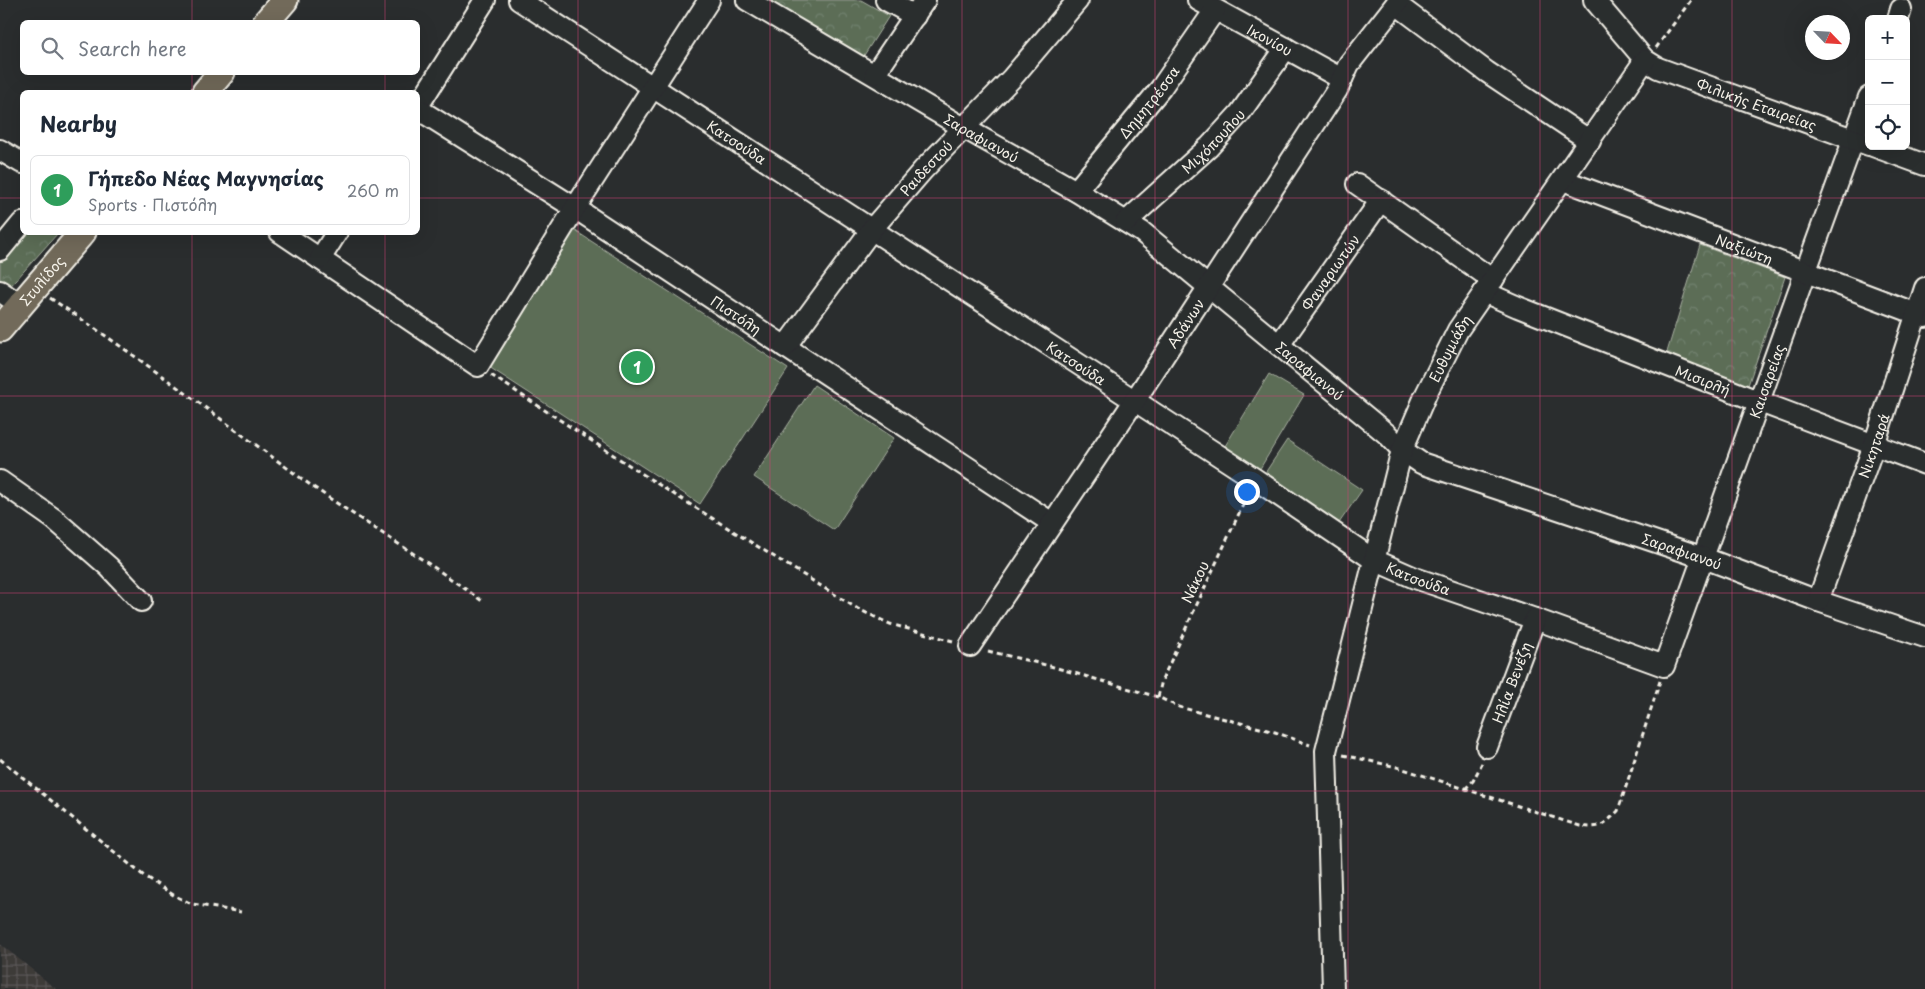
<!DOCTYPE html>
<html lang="en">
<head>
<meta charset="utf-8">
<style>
  body { margin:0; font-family:"Playpen Sans",sans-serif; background:#f2f2f3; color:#1f2937 }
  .controls { position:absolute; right:15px; top:15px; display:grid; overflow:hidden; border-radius:8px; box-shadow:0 5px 20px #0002 }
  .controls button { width:45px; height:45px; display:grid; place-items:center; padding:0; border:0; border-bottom:1px solid #e0e1e3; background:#fff; color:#1f2937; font:25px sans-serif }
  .compass { position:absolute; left:1805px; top:15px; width:45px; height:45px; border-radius:50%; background:#fff; box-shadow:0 5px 20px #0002; rotate:115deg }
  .you { position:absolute; left:1246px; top:491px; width:18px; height:18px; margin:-12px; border:4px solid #fff; border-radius:50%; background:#1a73e8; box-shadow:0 0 0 8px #1a73e833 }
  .badge { display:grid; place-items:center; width:32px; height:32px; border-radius:50%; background:#0b8043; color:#fff; font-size:16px; font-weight:700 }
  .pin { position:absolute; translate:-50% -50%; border:2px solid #fff; box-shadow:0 1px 5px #0006 }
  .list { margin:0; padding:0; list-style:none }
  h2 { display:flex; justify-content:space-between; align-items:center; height:65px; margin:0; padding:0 20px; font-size:21px }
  h2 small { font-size:16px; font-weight:400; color:#747a83 }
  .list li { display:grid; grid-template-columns:32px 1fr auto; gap:15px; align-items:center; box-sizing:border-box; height:70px; margin:0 10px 10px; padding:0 10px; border:1px solid #e0e1e3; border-radius:8px }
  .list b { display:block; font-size:19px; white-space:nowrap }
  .list p { margin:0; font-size:16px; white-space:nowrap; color:#747a83 }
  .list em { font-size:16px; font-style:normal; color:#747a83 }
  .icon { flex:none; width:28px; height:28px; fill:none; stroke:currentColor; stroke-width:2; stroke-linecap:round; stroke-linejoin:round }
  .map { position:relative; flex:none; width:1925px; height:989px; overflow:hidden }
  .search { position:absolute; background:#fff; box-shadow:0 5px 20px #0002; left:20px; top:20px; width:400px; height:55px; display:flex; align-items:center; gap:12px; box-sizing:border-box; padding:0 18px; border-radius:8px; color:#747a83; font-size:19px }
  .panel { position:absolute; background:#fff; box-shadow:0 5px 20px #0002; left:20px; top:90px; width:400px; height:145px; border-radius:8px }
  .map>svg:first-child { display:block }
  .industrial { fill:url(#industrial-grid) }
  .forest { fill:url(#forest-crowns); stroke:#a8afa0 }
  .pitch { fill:#5b6d57; stroke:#a8afa0 }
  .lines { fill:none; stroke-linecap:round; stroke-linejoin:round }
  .minor-casing { stroke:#f4f1e8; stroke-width:24 }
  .major-casing { stroke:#f4f1e8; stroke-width:29 }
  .path { stroke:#f4f1e8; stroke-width:3; stroke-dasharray:5 4; stroke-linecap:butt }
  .minor { stroke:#2a2d2e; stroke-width:20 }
  .major { stroke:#726b5a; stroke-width:25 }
  .grid { fill:none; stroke:#cc4377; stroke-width:1; stroke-opacity:0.55 }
  .labels { text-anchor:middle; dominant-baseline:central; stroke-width:5; stroke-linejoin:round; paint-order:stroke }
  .street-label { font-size:14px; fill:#f4f1e8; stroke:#2a2d2e }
</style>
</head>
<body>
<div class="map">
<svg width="1925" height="989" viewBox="0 0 1925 989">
  <defs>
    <pattern id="industrial-grid" width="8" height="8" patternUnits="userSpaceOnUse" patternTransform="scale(1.25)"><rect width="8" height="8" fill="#3d3a39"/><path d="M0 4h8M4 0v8" fill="none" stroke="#5a5756"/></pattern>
    <pattern id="forest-crowns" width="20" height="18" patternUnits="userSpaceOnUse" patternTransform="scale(1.25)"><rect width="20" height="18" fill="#5b6d57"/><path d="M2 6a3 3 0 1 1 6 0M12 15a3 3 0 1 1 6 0" fill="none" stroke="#73826f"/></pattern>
  </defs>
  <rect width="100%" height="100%" fill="#2a2d2e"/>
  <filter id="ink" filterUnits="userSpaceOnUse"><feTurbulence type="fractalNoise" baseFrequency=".02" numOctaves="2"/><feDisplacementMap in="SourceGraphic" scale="10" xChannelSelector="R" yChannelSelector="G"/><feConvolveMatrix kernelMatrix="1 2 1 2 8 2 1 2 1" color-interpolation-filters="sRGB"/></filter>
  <g filter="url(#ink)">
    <path class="industrial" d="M 0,944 L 14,955 L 56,989 L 0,989 Z"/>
    <path class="forest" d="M 758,0 L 861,0 L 889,16 L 861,60 Z
      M 22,232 L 58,233 L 7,290 L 0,290 L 0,244 Z
      M 1700,245 L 1785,277 L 1745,394 L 1664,362 Z"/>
    <path class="pitch" d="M 574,230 L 788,369 L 700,504 L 486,365 Z
      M 1269,374 L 1304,395 L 1258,472 L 1222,451 Z
      M 814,385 L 894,438 L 834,530 L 754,477 Z
      M 1287,440 L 1362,490 L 1337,526 L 1263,476 Z"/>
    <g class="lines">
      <defs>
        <g id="minor">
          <path id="s1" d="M 519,0 L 1255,479 L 1374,560 L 1415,578 L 1535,619 L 1664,666 C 1734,476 1799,286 1869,97"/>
          <path id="s2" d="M 747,0 L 964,128 L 1076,191 L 1142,232 L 1388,435 L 1402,450 L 1421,463 L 1704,558 L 1818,601 L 1925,637"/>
          <path d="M 886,0 L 915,16"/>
          <path id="s3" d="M 1198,0 L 1342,79"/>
          <path id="s4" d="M 1594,0 L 1645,60 L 1658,68 L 1869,145"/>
          <path d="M 1396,4 L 1487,72 L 1590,141"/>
          <path d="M 1898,19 L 1901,9"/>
          <path d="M 875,74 L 925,0"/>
          <path d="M 418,106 L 485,0"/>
          <path id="s5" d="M 418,109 L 575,208 L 1052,523"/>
          <path d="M 1873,146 L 1925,165"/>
          <path d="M 0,150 L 22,163"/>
          <path id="s6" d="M 1563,180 L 1925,317"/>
          <path d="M 1357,184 L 1493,280"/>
          <path id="s7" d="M 1076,191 L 1161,88 L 1215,10"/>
          <path id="s8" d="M 1126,222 L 1209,147 L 1240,113 L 1286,48"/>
          <path d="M 280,232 L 478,366 L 575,208 L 709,0"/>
          <path d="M 0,250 L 22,223"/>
          <path d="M 320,259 L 337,232"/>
          <path d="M 0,291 L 20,305"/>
          <path id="s9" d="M 1484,292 L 1518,307 L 1760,402 L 1925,464"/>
          <path id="s10" d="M 1279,345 L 1381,200"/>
          <path id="s11" d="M 785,347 L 872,229 L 923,170 L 1012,78 L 1078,0"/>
          <path d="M 0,481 L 54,519 L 109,567 L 141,601"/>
          <path id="s12" d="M 1818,601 L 1874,445 L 1925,288"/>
          <path id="s13" d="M 970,646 L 1135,400 L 1337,90 L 1349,64 L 1399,0"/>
          <path id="s14" d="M 1487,747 L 1535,619"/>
          <path id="s15" d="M 1333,989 L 1326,751 L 1402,450 L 1426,394 L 1458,330 L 1645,60"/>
        </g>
        <g id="major">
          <path d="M 266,22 L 285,0"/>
          <path d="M 205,92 L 222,72"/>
          <path id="s16" d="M 0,329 L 83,232"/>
        </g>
      </defs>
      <use href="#minor" class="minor-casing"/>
      <use href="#major" class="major-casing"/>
      <path class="path" d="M 1656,48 L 1691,0
        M 50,298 C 139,357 223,421 309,484 C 366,524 426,560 482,601
        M 491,375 L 667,490 L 858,609 L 890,624 L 953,641
        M 988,651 L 1050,666 L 1158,697 L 1179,707 L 1275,732 L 1310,745
        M 1158,697 L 1162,680 L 1248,494
        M 1343,755 L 1397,767 L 1580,826 C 1600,829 1604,825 1618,811 L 1660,681
        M 0,759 L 144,876 L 175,896 L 192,904 L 241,912
        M 1465,789 L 1473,781 L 1482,763"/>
      <use href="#minor" class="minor"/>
      <use href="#major" class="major"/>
    </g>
  </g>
  <path class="grid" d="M 192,0 L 192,22M 385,0 L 385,22M 578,0 L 578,989M 770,0 L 770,989M 962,0 L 962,989M 1155,0 L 1155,989M 1348,0 L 1348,989M 1540,0 L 1540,989M 1732,0 L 1732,989M 192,72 L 192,92M 385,72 L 385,92M 0,198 L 22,198M 418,198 L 1925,198M 192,232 L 192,989M 385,232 L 385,989M 0,396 L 1925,396M 0,593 L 1925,593M 0,791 L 1925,791"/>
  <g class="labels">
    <g class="street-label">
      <text stroke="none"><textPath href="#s3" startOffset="82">Ικονίου</textPath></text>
      <text stroke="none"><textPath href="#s7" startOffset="115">Δημητρέσσα</textPath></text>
      <text stroke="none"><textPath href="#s4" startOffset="199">Φιλικής Εταιρείας</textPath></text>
      <text stroke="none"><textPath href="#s2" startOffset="272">Σαραφιανού</textPath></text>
      <text stroke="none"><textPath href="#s8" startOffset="119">Μιχόπουλου</textPath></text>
      <text stroke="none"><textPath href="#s1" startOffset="260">Κατσούδα</textPath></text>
      <text stroke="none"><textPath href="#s11" startOffset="228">Ραιδεστού</textPath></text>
      <text stroke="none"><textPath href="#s6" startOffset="194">Ναξιώτη</textPath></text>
      <text stroke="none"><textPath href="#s10" startOffset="89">Φαναριωτών</textPath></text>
      <text stroke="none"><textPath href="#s16" startOffset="64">Στυλίδος</textPath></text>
      <text stroke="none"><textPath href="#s5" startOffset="379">Πιστόλη</textPath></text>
      <text stroke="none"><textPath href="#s13" startOffset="388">Αδάνων</textPath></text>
      <text stroke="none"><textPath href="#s15" startOffset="661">Ευθυμιάδη</textPath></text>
      <text stroke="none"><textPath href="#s1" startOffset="665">Κατσούδα</textPath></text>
      <text stroke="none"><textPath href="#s2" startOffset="676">Σαραφιανού</textPath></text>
      <text stroke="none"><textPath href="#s9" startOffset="236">Μισιρλή</textPath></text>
      <text stroke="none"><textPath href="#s1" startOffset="1634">Καισαρείας</textPath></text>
      <text stroke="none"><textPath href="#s12" startOffset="165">Νικηταρά</textPath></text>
      <text stroke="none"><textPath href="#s2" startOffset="1096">Σαραφιανού</textPath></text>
      <text stroke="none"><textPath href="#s1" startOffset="1070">Κατσούδα</textPath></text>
      <text transform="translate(1195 582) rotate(-65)">Νάκου</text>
      <text stroke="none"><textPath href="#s14" startOffset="69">Ηλία Βενέζη</textPath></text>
    </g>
  </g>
</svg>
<div class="controls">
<button>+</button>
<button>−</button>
<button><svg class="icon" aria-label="locate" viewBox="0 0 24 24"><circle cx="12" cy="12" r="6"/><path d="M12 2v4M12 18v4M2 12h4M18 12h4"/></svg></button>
</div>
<svg class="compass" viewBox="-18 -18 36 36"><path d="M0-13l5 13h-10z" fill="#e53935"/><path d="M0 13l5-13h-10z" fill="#747a83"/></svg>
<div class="you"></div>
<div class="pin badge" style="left:637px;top:367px;background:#2e9e5b">1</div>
<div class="search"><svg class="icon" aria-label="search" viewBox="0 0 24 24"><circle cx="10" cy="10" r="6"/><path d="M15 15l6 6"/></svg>Search here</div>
<section class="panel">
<h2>Nearby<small></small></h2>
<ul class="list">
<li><span class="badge" style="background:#2e9e5b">1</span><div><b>Γήπεδο Νέας Μαγνησίας</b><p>Sports · Πιστόλη</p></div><em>260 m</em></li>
</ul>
</section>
</div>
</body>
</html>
